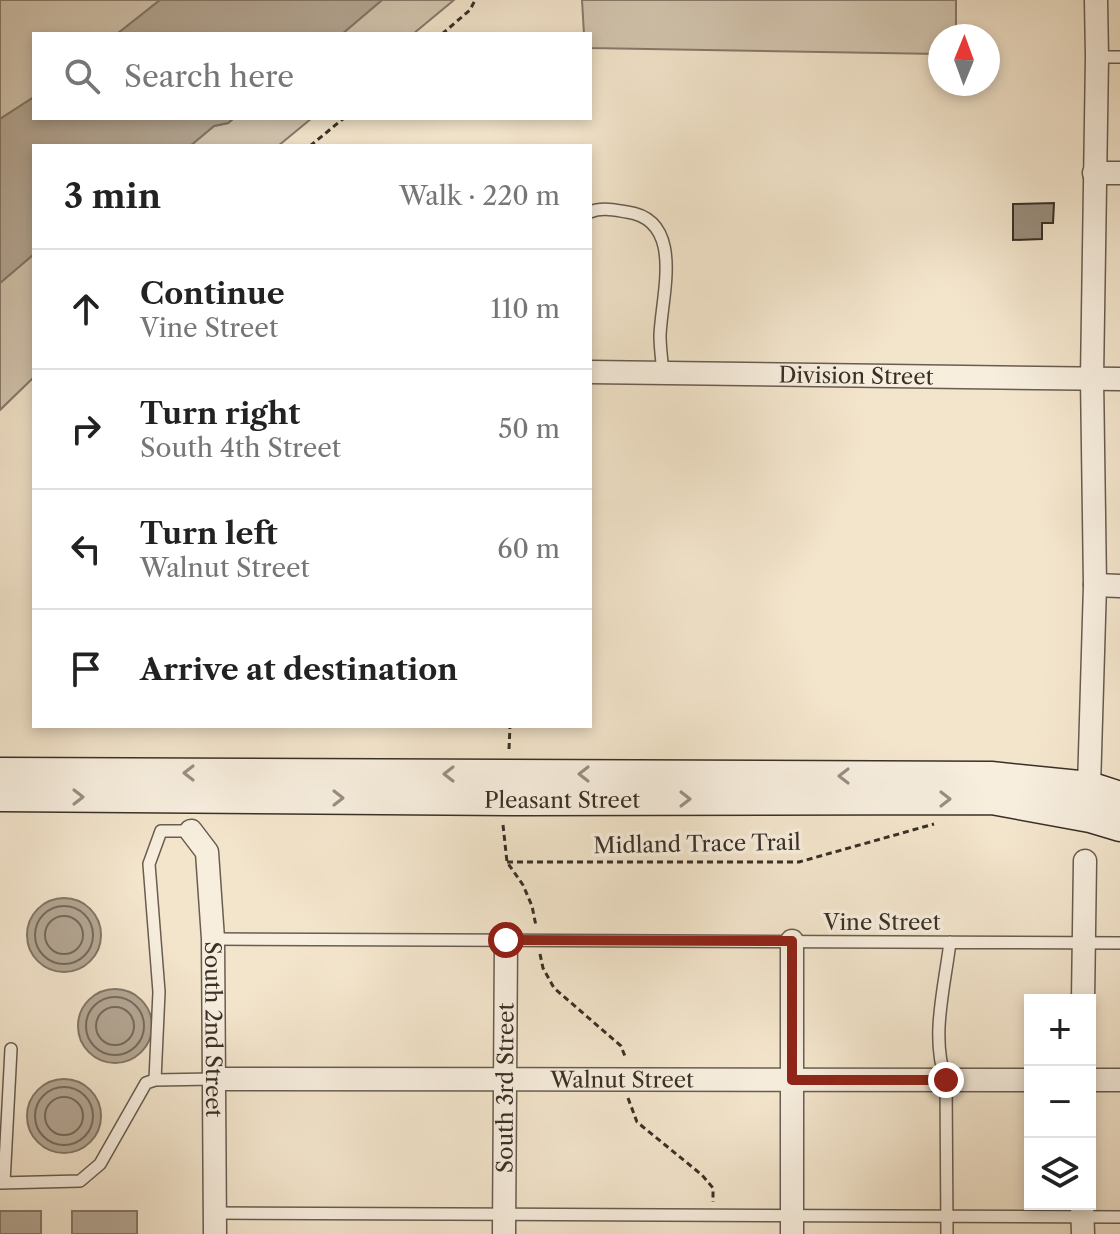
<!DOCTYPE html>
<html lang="en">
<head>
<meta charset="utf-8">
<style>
  body { margin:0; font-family:"Libre Caslon Text",serif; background:#f6f6f6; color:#222 }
  .controls { position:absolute; right:24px; bottom:24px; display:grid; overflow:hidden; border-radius:0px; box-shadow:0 4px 12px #0003 }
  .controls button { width:72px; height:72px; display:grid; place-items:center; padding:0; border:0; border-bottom:2px solid #e0e0e0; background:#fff; color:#222; font:40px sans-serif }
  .compass { position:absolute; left:928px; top:24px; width:72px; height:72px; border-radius:50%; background:#fff; box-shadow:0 4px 12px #0003; rotate:1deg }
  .stop { position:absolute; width:24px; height:24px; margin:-18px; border:6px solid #8f2418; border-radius:50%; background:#fff }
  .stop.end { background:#8f2418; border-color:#fff; box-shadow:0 2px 8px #0008 }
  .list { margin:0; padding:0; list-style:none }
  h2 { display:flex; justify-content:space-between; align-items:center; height:104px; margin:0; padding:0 32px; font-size:34px }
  h2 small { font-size:26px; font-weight:400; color:#767676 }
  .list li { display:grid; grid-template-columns:52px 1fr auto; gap:24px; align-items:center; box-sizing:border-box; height:120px; padding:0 32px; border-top:2px solid #e0e0e0 }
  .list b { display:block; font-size:30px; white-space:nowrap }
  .list p { margin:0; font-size:26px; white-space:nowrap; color:#767676 }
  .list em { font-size:26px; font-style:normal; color:#767676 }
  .icon { flex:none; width:44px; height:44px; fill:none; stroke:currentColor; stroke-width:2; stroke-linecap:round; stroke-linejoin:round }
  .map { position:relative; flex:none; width:1120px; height:1234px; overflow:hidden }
  .search { position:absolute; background:#fff; box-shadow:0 4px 12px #0003; left:32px; top:32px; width:560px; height:88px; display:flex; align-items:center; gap:20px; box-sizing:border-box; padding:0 28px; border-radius:0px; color:#767676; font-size:30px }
  .panel { position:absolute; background:#fff; box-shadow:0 4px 12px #0003; left:32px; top:144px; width:560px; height:584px; border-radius:0px }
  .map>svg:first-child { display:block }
  .green { fill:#d3c6b0; stroke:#867b6c; stroke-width:2 }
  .water { fill:#b4a794; stroke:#837768; stroke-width:2 }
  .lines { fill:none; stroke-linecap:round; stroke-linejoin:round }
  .shore { stroke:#766c5e; stroke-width:2 }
  .building { fill:#9a8e7d; stroke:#393027; stroke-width:2 }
  .lane-casing { stroke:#685d50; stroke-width:14 }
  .street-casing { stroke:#685d50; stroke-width:25 }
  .secondary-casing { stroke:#393027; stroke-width:33 }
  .path { stroke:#393027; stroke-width:3; stroke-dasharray:6 4; stroke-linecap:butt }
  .lane { stroke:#f7eede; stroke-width:11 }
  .street { stroke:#f7eede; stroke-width:22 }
  .secondary { stroke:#f7eede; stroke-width:30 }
  .oneway { stroke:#988f82 }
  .route { stroke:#8f2418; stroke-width:10 }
  .labels { text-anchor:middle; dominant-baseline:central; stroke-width:7; stroke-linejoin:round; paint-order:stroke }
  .street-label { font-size:22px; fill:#393027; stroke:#f7eede }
</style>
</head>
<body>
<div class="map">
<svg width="1120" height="1234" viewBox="0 0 1120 1234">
  <rect width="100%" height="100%" fill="#f3e5cc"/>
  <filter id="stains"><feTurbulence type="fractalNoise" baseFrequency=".0025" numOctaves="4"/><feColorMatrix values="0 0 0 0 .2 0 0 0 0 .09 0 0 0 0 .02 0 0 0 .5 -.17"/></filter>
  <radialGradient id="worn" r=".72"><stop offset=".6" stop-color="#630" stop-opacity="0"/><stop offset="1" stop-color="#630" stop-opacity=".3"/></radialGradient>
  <path class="green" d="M 0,0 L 160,0 L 117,34 L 34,34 L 34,97 L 0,119 Z
    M 382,0 L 454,0 L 413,34 L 342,34 Z
    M 582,0 L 956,0 L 956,36 L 940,36 L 940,54 L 590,48 L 590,34 L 584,34 Z
    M 234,118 L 312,118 L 278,146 L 190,146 L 214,126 L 228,123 Z
    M 34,254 L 34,377 L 0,410 L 0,283 Z"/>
  <path class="water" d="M 160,0 L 382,0 L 342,34 L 117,34 Z
    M 34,97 L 34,118 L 234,118 L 228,123 L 214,126 L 190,146 L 34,146 L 34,254 L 0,283 L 0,119 Z
    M27 935a37 37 0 1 1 74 0a37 37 0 1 1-74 0Z
    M78 1026a37 37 0 1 1 74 0a37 37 0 1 1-74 0Z
    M27 1116a37 37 0 1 1 74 0a37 37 0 1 1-74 0Z
    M 0,1211 L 41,1211 L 41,1234 L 0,1234 Z
    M 72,1211 L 137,1211 L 137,1234 L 72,1234 Z"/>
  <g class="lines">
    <path class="shore" d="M35 935a29 29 0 1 1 58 0a29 29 0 1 1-58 0Z
      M45 935a19 19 0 1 1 38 0a19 19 0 1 1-38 0Z
      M86 1026a29 29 0 1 1 58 0a29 29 0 1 1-58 0Z
      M96 1026a19 19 0 1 1 38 0a19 19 0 1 1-38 0Z
      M35 1116a29 29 0 1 1 58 0a29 29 0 1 1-58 0Z
      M45 1116a19 19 0 1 1 38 0a19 19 0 1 1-38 0Z"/>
  </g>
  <path class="building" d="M 1054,203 L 1053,223 L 1042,223 L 1042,239 L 1013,240 L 1013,204 Z"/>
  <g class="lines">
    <defs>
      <path id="lane" d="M 1097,57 L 1120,57
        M 590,212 C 602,207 614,210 627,212 C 686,220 661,297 660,336 C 660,348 662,361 663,373
        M 213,939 L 1120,943
        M 155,1080 L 159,992 L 149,864 L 161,831 L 191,831
        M 0,1183 L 80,1181 L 100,1164 L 146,1083 L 155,1080 L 214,1079
        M 4,1183 L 11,1049
        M 215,1213 L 1120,1217
        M 947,1234 L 946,1080 C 930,1038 945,985 950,942"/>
      <g id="street">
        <path d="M 1094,173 L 1120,173"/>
        <path id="s1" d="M 590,372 L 1120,379"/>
        <path d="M 1095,585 L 1120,586"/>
        <path d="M 1089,787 L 1095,585 L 1092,378 L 1097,57 L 1096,0"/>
        <path id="s2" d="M 191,831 L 207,852 L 213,939 L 215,1234"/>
        <path d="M 792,941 L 792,1234"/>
        <path d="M 1083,1000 L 1085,861"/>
        <path id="s3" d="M 214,1079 L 1030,1080"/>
        <path d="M 1090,1080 L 1120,1080"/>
        <path d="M 1082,1204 L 1083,1234"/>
        <path id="s4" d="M 504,1234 L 506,940"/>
      </g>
      <g id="secondary">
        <path d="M 0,773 L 991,777 L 1089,787 L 1120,797"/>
        <path id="s5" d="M 0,796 L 523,800 L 992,799 L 1090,817 L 1120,826"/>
      </g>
    </defs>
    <use href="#lane" class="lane-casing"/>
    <use href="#street" class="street-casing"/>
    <use href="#secondary" class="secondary-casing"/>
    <path class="path" d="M 442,34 L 470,10 L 475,0
      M 310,146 L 344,118
      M 509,749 L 510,726
      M 503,825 L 507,862 L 523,885 L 532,906 L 536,926
      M 507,862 L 799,862 L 934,824
      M 540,954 L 543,968 L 554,988 L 621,1046 L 626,1059
      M 628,1098 L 637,1122 L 702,1175 L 713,1188 L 713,1202"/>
    <use href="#lane" class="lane"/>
    <use href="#street" class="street"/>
    <use href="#secondary" class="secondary"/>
  </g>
  <defs><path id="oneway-chevron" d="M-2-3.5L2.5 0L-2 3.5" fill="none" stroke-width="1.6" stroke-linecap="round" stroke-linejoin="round" transform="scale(2)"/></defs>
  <g class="oneway">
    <use href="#oneway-chevron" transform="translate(189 773) rotate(-180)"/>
    <use href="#oneway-chevron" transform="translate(449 774) rotate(-180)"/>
    <use href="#oneway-chevron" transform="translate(584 774) rotate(-180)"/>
    <use href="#oneway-chevron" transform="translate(844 776) rotate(-180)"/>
    <use href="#oneway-chevron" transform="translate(78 797)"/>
    <use href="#oneway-chevron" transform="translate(338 798)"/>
    <use href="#oneway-chevron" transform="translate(685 799)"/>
    <use href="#oneway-chevron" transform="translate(945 799)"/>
  </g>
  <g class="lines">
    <path class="route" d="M 506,940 L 792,941 L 792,1080 L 946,1080"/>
  </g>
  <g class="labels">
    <g class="street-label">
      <text stroke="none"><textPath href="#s1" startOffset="266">Division Street</textPath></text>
      <text stroke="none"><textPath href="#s5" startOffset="562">Pleasant Street</textPath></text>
      <text transform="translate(697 844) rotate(-1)">Midland Trace Trail</text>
      <text x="882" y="922">Vine Street</text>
      <text stroke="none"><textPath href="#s2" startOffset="204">South 2nd Street</textPath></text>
      <text stroke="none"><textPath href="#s3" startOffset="408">Walnut Street</textPath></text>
      <text stroke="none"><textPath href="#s4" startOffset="146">South 3rd Street</textPath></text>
    </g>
  </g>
  <rect width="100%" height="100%" filter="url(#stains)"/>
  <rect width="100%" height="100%" fill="url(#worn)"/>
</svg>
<div class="controls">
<button>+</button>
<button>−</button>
<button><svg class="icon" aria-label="layers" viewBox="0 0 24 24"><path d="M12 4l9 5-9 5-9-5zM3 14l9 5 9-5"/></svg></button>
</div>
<svg class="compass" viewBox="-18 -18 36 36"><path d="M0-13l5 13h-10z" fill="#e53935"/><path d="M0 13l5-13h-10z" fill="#767676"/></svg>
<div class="stop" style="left:506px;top:940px"></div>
<div class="stop end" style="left:946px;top:1080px"></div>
<div class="search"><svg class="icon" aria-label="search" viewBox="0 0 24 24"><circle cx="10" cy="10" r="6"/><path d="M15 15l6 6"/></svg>Search here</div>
<section class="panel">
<h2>3 min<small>Walk · 220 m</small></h2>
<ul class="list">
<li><svg class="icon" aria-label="ahead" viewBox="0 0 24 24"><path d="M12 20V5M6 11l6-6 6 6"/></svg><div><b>Continue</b><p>Vine Street</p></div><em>110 m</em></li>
<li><svg class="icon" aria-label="right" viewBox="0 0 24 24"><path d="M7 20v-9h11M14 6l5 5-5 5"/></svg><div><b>Turn right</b><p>South 4th Street</p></div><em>50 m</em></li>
<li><svg class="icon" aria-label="left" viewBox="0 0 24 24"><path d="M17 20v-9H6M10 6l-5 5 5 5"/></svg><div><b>Turn left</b><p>Walnut Street</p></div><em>60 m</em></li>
<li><svg class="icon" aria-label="arrive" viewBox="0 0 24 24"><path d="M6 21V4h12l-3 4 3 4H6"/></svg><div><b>Arrive at destination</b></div></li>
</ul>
</section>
</div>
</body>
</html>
